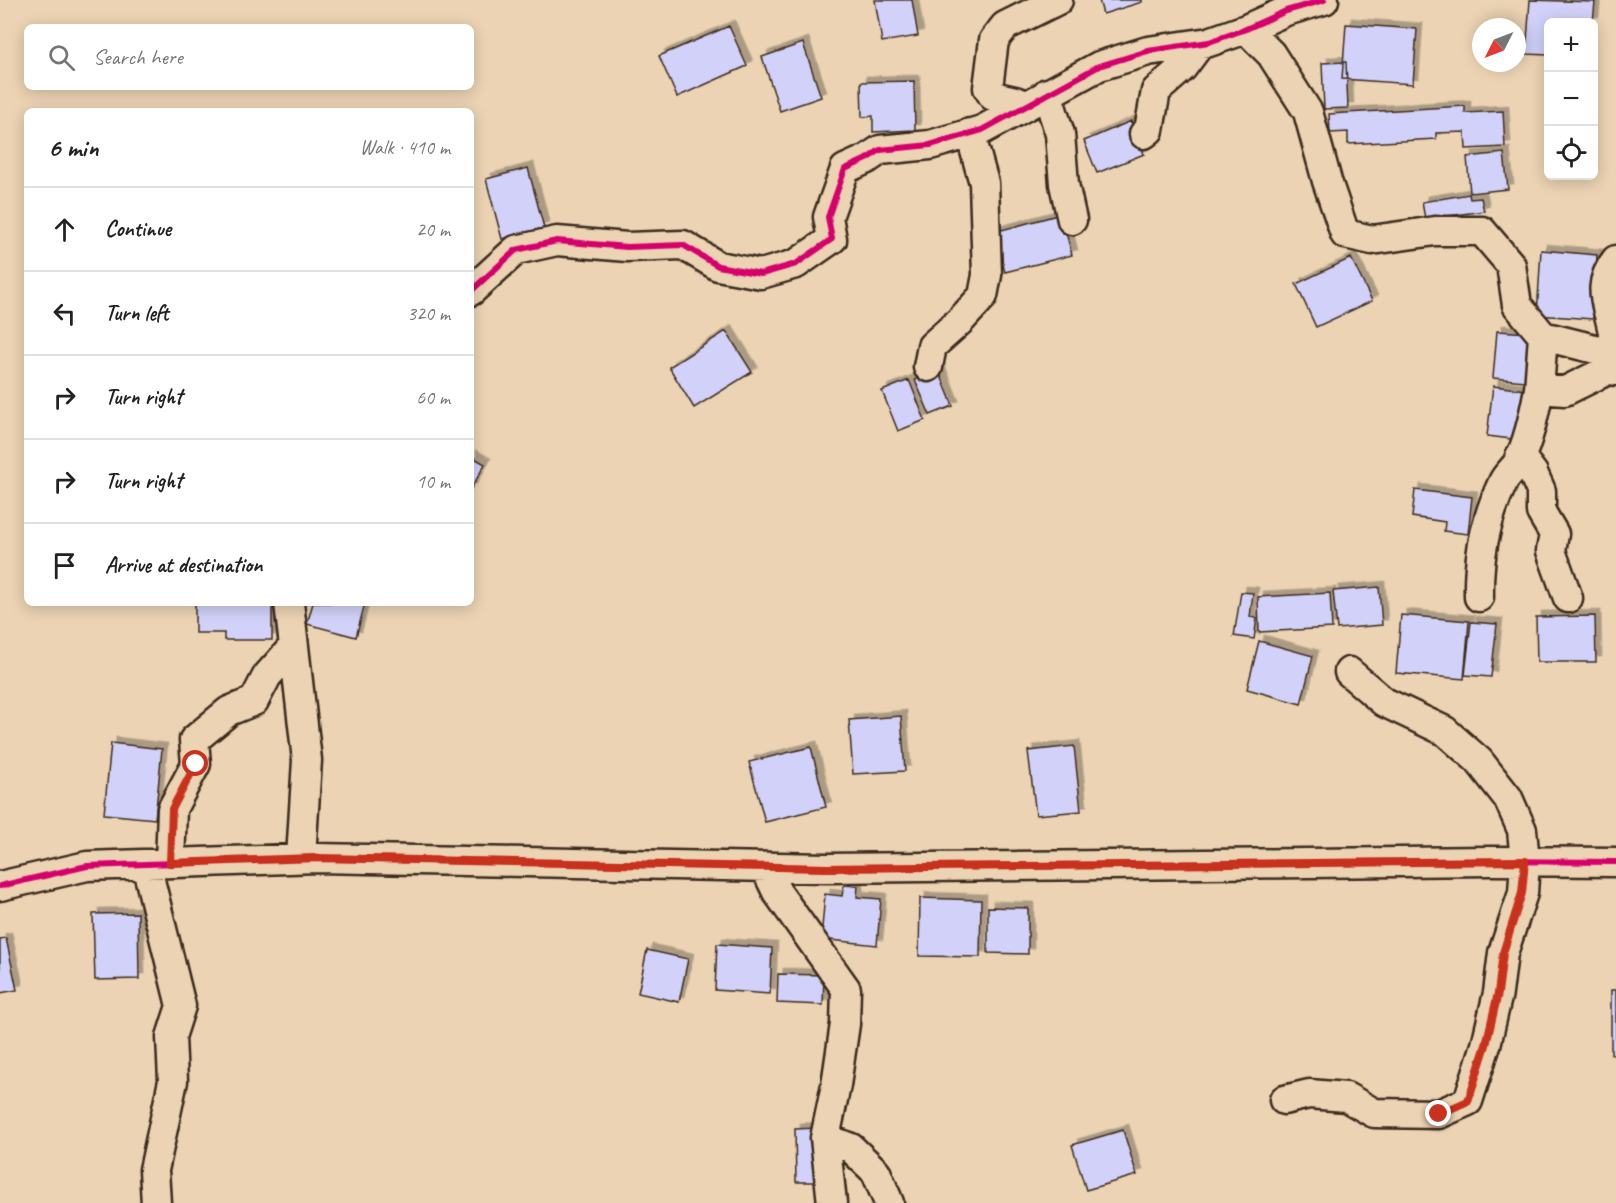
<!DOCTYPE html>
<html lang="en">
<head>
<meta charset="utf-8">
<style>
  body { margin:0; font-family:Caveat,sans-serif; background:#f6f6f6; color:#222 }
  .controls { position:absolute; right:18px; top:18px; display:grid; overflow:hidden; border-radius:9px; box-shadow:0 3px 15px #0003 }
  .controls button { width:54px; height:54px; display:grid; place-items:center; padding:0; border:0; border-bottom:2px solid #e0e0e0; background:#fff; color:#222; font:30px sans-serif }
  .compass { position:absolute; left:1472px; top:18px; width:54px; height:54px; border-radius:50%; background:#fff; box-shadow:0 3px 15px #0003; rotate:228deg }
  .stop { position:absolute; width:18px; height:18px; margin:-14px; border:4px solid #c8321e; border-radius:50%; background:#fff }
  .stop.end { background:#c8321e; border-color:#fff; box-shadow:0 2px 6px #0008 }
  .list { margin:0; padding:0; list-style:none }
  h2 { display:flex; justify-content:space-between; align-items:center; height:78px; margin:0; padding:0 24px; font-size:26px }
  h2 small { font-size:20px; font-weight:400; color:#767676 }
  .list li { display:grid; grid-template-columns:39px 1fr auto; gap:18px; align-items:center; box-sizing:border-box; height:84px; padding:0 24px; border-top:2px solid #e0e0e0 }
  .list b { display:block; font-size:22px; white-space:nowrap }
  .list em { font-size:20px; font-style:normal; color:#767676 }
  .icon { flex:none; width:33px; height:33px; fill:none; stroke:currentColor; stroke-width:2; stroke-linecap:round; stroke-linejoin:round }
  .map { position:relative; flex:none; width:1616px; height:1203px; overflow:hidden }
  .search { position:absolute; background:#fff; box-shadow:0 3px 15px #0003; left:24px; top:24px; width:450px; height:66px; display:flex; align-items:center; gap:15px; box-sizing:border-box; padding:0 21px; border-radius:9px; color:#767676; font-size:22px }
  .panel { position:absolute; background:#fff; box-shadow:0 3px 15px #0003; left:24px; top:108px; width:450px; height:498px; border-radius:9px }
  .map>svg:first-child { display:block }
  .building { fill:#d1d1fa; stroke:#3b2a1e; stroke-width:1.5; filter:url(#shadow) }
  .lines { fill:none; stroke-linecap:round; stroke-linejoin:round }
  .minor-casing { stroke:#3b2a1e; stroke-width:33 }
  .minor { stroke:#ebd3b3; stroke-width:28 }
  .cycleway-casing { stroke:#ebd3b3; stroke-width:10 }
  .cycleway { stroke:#d6006c; stroke-width:6 }
  .route { stroke:#c8321e; stroke-width:8 }
</style>
</head>
<body>
<div class="map">
<svg width="1616" height="1203" viewBox="0 0 1616 1203">
  <defs>
    <filter id="shadow"><feDropShadow dx="5.5" dy="-5.5" stdDeviation="0" flood-color="#0004"/></filter>
  </defs>
  <rect width="100%" height="100%" fill="#ebd3b3"/>
  <filter id="ink" filterUnits="userSpaceOnUse"><feTurbulence type="fractalNoise" baseFrequency=".0167" numOctaves="2"/><feDisplacementMap in="SourceGraphic" scale="12" xChannelSelector="R" yChannelSelector="G"/><feConvolveMatrix kernelMatrix="1 2 1 2 8 2 1 2 1" color-interpolation-filters="sRGB"/></filter>
  <g filter="url(#ink)">
    <path class="building" d="M 875,0 L 912,0 L 918,36 L 882,42 Z
      M 1099,0 L 1142,0 L 1142,2 L 1103,14 Z
      M 1530,0 L 1595,2 L 1593,22 L 1548,22 L 1548,55 L 1526,54 Z
      M 1346,24 L 1417,29 L 1413,84 L 1342,79 Z
      M 729,26 L 747,66 L 677,97 L 659,56 Z
      M 803,43 L 821,97 L 780,111 L 762,57 Z
      M 1346,62 L 1348,108 L 1324,109 L 1322,63 Z
      M 914,81 L 915,130 L 873,132 L 873,116 L 862,117 L 861,82 Z
      M 1465,106 L 1465,113 L 1503,111 L 1505,147 L 1466,149 L 1465,132 L 1436,133 L 1436,139 L 1348,144 L 1348,132 L 1330,133 L 1329,114 Z
      M 1131,121 L 1144,154 L 1097,173 L 1084,141 Z
      M 1504,153 L 1508,189 L 1470,193 L 1467,157 Z
      M 528,168 L 544,228 L 502,239 L 486,179 Z
      M 1469,194 L 1470,199 L 1481,198 L 1484,211 L 1425,219 L 1422,202 Z
      M 1061,214 L 1072,255 L 1005,272 L 994,232 Z
      M 1541,250 L 1597,255 L 1593,319 L 1537,315 Z
      M 1351,258 L 1372,301 L 1316,327 L 1296,284 Z
      M 726,331 L 752,372 L 694,408 L 669,367 Z
      M 1497,331 L 1529,333 L 1525,381 L 1493,378 Z
      M 939,371 L 953,406 L 930,415 L 915,380 Z
      M 909,380 L 925,420 L 898,431 L 882,391 Z
      M 1493,386 L 1526,390 L 1520,440 L 1487,436 Z
      M 471,456 L 485,464 L 471,489 Z
      M 1415,490 L 1472,497 L 1468,534 L 1444,531 L 1445,522 L 1412,517 Z
      M 1379,587 L 1382,625 L 1337,629 L 1333,591 Z
      M 1241,592 L 1253,593 L 1250,617 L 1257,618 L 1254,639 L 1234,636 Z
      M 1330,593 L 1332,628 L 1259,632 L 1258,597 Z
      M 195,603 L 272,603 L 272,640 L 224,640 L 224,633 L 195,633 Z
      M 313,603 L 365,603 L 356,637 L 307,624 Z
      M 1401,615 L 1469,621 L 1464,679 L 1396,673 Z
      M 1595,616 L 1596,662 L 1537,662 L 1536,617 Z
      M 1471,622 L 1497,624 L 1491,677 L 1465,675 Z
      M 1259,641 L 1313,656 L 1301,704 L 1247,689 Z
      M 901,716 L 905,771 L 853,774 L 849,720 Z
      M 111,743 L 162,749 L 155,819 L 104,814 Z
      M 1074,746 L 1081,811 L 1036,815 L 1028,751 Z
      M 811,747 L 826,807 L 765,822 L 749,762 Z
      M 844,885 L 858,886 L 857,897 L 881,899 L 877,945 L 821,939 L 825,894 L 842,896 Z
      M 920,898 L 981,900 L 980,957 L 919,956 Z
      M 988,907 L 1028,908 L 1028,954 L 988,953 Z
      M 138,913 L 139,979 L 95,980 L 93,914 Z
      M 6,938 L 17,990 L 0,993 L 0,939 Z
      M 717,944 L 772,948 L 770,994 L 715,990 Z
      M 647,950 L 688,959 L 679,1002 L 638,993 Z
      M 778,974 L 824,975 L 823,1005 L 777,1003 Z
      M 1611,990 L 1616,990 L 1616,1054 L 1611,1054 Z
      M 817,1128 L 819,1182 L 796,1182 L 795,1129 Z
      M 1123,1130 L 1137,1175 L 1086,1190 L 1072,1145 Z"/>
    <g class="lines">
      <defs>
        <path id="minor" d="M 1246,29 L 1271,54 L 1308,112 L 1327,181 L 1345,234 L 1372,240 L 1435,231 L 1482,231 L 1511,265 L 1517,305 L 1543,336 L 1539,389
          M 1047,93 L 1060,134 L 1064,184 L 1072,220
          M 1026,105 L 1015,101 L 993,96 L 988,88 L 994,40 L 1005,26 L 1058,0
          M 1144,134 L 1149,130 L 1156,91 L 1182,68 L 1200,44
          M 471,291 L 516,250 L 557,241 L 627,247 L 683,245 L 718,266 L 761,274 L 796,264 L 832,239 L 828,217 L 845,169 L 867,159 L 880,150 L 930,145 L 982,130 L 1099,66 L 1148,51 L 1209,42 L 1246,29 L 1286,11 L 1324,0
          M 1543,336 L 1607,352 L 1614,367
          M 928,367 L 932,346 L 960,321 L 983,296 L 987,275 L 984,183 L 970,133
          M 1614,367 C 1614,356 1615,344 1613,333 C 1608,303 1595,287 1616,260
          M 1520,456 L 1533,473 L 1541,491 L 1541,512 L 1554,534 L 1551,551 L 1568,598
          M 1479,597 C 1478,558 1486,518 1503,482 C 1506,475 1513,470 1517,464 C 1529,441 1534,414 1539,389 L 1565,391 L 1614,367 L 1616,371
          M 289,603 L 307,760 L 301,858
          M 170,863 L 172,809 L 196,764 L 194,740 L 229,711 L 254,701 L 267,676 L 293,647
          M 146,864 L 181,1006 L 171,1037 L 173,1081 L 154,1170 L 156,1203
          M 765,867 L 777,892 L 846,989 L 845,1024 L 836,1085 L 825,1138 L 832,1203
          M 0,886 L 87,866 L 317,858 L 826,868 L 1490,861 L 1616,862
          M 1284,1100 L 1309,1094 L 1346,1097 L 1374,1113 L 1439,1114 L 1468,1101 L 1486,1045 L 1498,993 L 1503,953 L 1523,893 L 1525,861 L 1522,830 L 1508,798 L 1479,761 L 1445,731 L 1384,702 L 1349,672
          M 825,1138 L 851,1148 L 876,1172 L 889,1203"/>
      </defs>
      <use href="#minor" class="minor-casing"/>
      <use href="#minor" class="minor"/>
      <defs>
        <path id="cycleway" d="M 471,291 L 516,250 L 557,241 L 627,247 L 683,245 L 718,266 L 761,274 L 796,264 L 832,239 L 828,217 L 845,169 L 867,159 L 880,150 L 930,145 L 982,130 L 1099,66 L 1148,51 L 1209,42 L 1246,29 L 1286,11 L 1324,0
          M 0,886 L 87,866 L 317,858 L 826,868 L 1490,861 L 1616,862"/>
      </defs>
      <use href="#cycleway" class="cycleway-casing"/>
      <use href="#cycleway" class="cycleway"/>
    </g>
  </g>
  <g class="lines" filter="url(#ink)">
    <path class="route" d="M 196,764 L 172,809 L 170,863 L 316,858 L 826,868 L 1525,861 L 1522,893 L 1503,953 L 1498,993 L 1486,1045 L 1468,1101 L 1439,1114"/>
  </g>
</svg>
<div class="controls">
<button>+</button>
<button>−</button>
<button><svg class="icon" aria-label="locate" viewBox="0 0 24 24"><circle cx="12" cy="12" r="6"/><path d="M12 2v4M12 18v4M2 12h4M18 12h4"/></svg></button>
</div>
<svg class="compass" viewBox="-18 -18 36 36"><path d="M0-13l5 13h-10z" fill="#e53935"/><path d="M0 13l5-13h-10z" fill="#767676"/></svg>
<div class="stop" style="left:196px;top:764px"></div>
<div class="stop end" style="left:1439px;top:1114px"></div>
<div class="search"><svg class="icon" aria-label="search" viewBox="0 0 24 24"><circle cx="10" cy="10" r="6"/><path d="M15 15l6 6"/></svg>Search here</div>
<section class="panel">
<h2>6 min<small>Walk · 410 m</small></h2>
<ul class="list">
<li><svg class="icon" aria-label="ahead" viewBox="0 0 24 24"><path d="M12 20V5M6 11l6-6 6 6"/></svg><div><b>Continue</b></div><em>20 m</em></li>
<li><svg class="icon" aria-label="left" viewBox="0 0 24 24"><path d="M17 20v-9H6M10 6l-5 5 5 5"/></svg><div><b>Turn left</b></div><em>320 m</em></li>
<li><svg class="icon" aria-label="right" viewBox="0 0 24 24"><path d="M7 20v-9h11M14 6l5 5-5 5"/></svg><div><b>Turn right</b></div><em>60 m</em></li>
<li><svg class="icon" aria-label="right" viewBox="0 0 24 24"><path d="M7 20v-9h11M14 6l5 5-5 5"/></svg><div><b>Turn right</b></div><em>10 m</em></li>
<li><svg class="icon" aria-label="arrive" viewBox="0 0 24 24"><path d="M6 21V4h12l-3 4 3 4H6"/></svg><div><b>Arrive at destination</b></div></li>
</ul>
</section>
</div>
</body>
</html>
